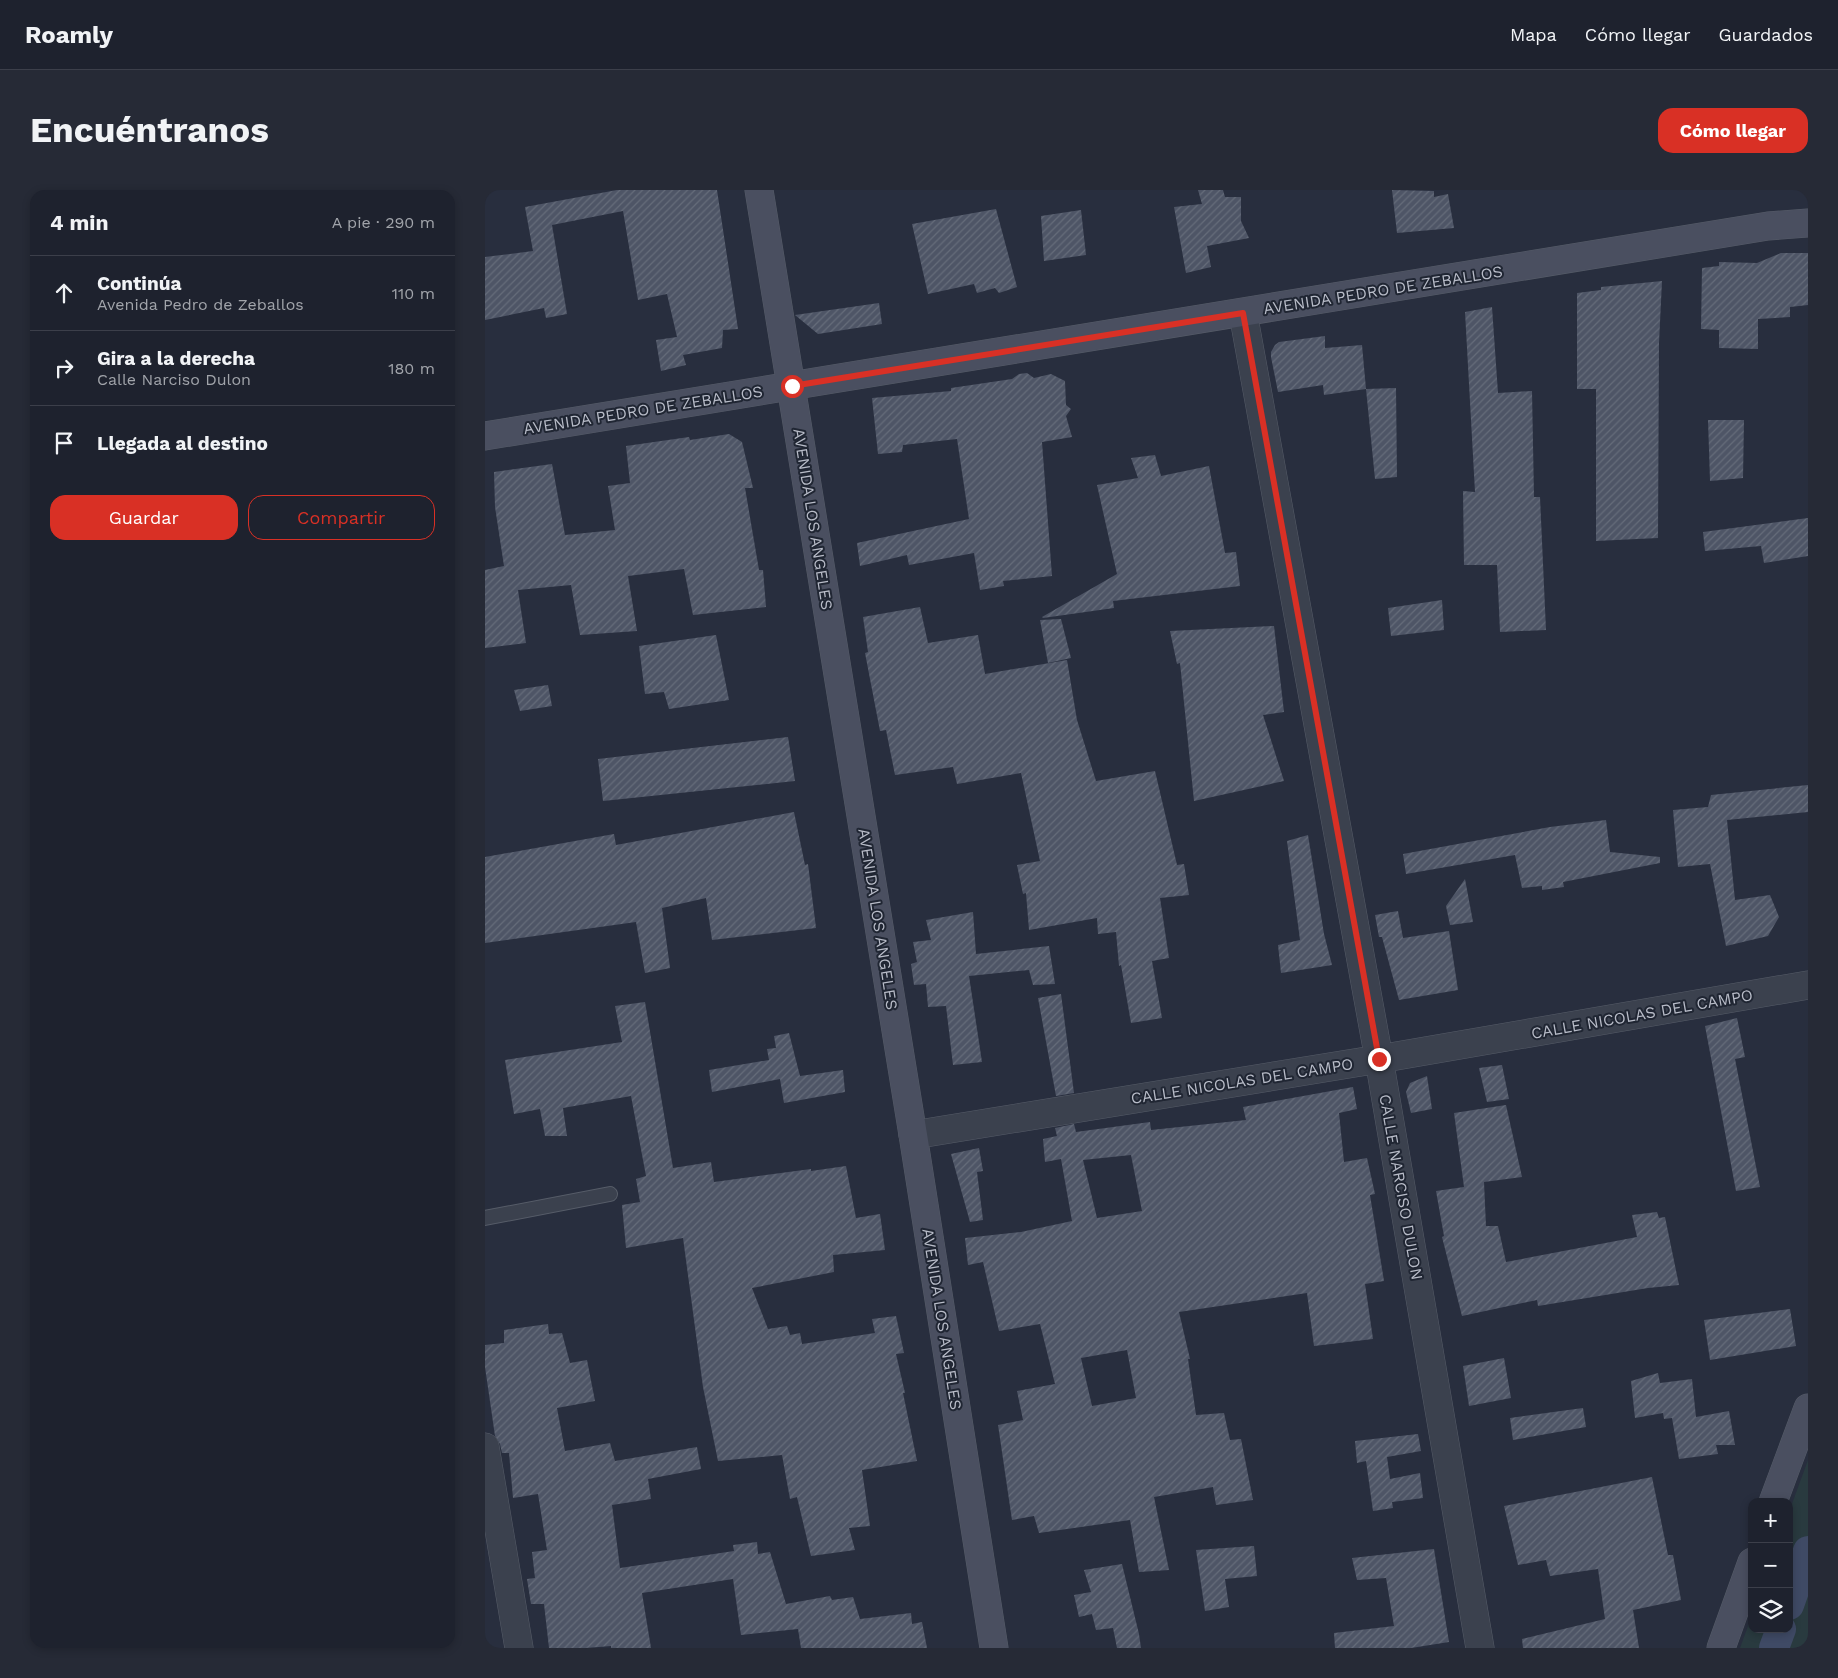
<!DOCTYPE html>
<html lang="es">
<head>
<meta charset="utf-8">
<style>
  body { margin:0; font-family:"Work Sans",sans-serif; background:#262a36; color:#f1f3f6 }
  .controls { position:absolute; right:15px; bottom:15px; display:grid; overflow:hidden; border-radius:10px; box-shadow:0 2px 8px #0003 }
  .controls button { width:45px; height:45px; display:grid; place-items:center; padding:0; border:0; border-bottom:1px solid #3c3f4a; background:#1e222e; color:#f1f3f6; font:25px sans-serif }
  .stop { position:absolute; width:15px; height:15px; margin:-11px; border:4px solid #d93025; border-radius:50%; background:#fff }
  .stop.end { background:#d93025; border-color:#fff; box-shadow:0 1px 5px #0008 }
  .list { margin:0; padding:0; list-style:none }
  h2 { display:flex; justify-content:space-between; align-items:center; height:65px; margin:0; padding:0 20px; font-size:21px }
  h2 small { font-size:16px; font-weight:400; color:#a1a4aa }
  .list li { display:grid; grid-template-columns:32px 1fr auto; gap:15px; align-items:center; box-sizing:border-box; height:75px; padding:0 20px; border-top:1px solid #3c3f4a }
  .list b { display:block; font-size:19px; white-space:nowrap }
  .list p { margin:0; font-size:16px; white-space:nowrap; color:#a1a4aa }
  .list em { font-size:16px; font-style:normal; color:#a1a4aa }
  .actions { display:flex; gap:10px; padding:15px 20px }
  .actions a { flex:1; padding:11px 0; border:1px solid #d93025; border-radius:15px; text-align:center; font-size:18px; color:#d93025 }
  .actions .main { background:#d93025; color:#fff }
  .icon { flex:none; width:28px; height:28px; fill:none; stroke:currentColor; stroke-width:2; stroke-linecap:round; stroke-linejoin:round }
  .map { position:relative; flex:none; width:1323px; height:1458px; overflow:hidden; border-radius:15px }
  header { display:flex; align-items:center; gap:30px; box-sizing:border-box; height:70px; padding:0 25px; background:#1e222e; border-bottom:1px solid #3c3f4a }
  header strong { font-size:24px }
  nav { display:flex; gap:28px; margin-inline-start:auto; font-size:18px }
  .intro { display:flex; align-items:center; justify-content:space-between; box-sizing:border-box; height:120px; padding:0 30px }
  h1 { margin:0; font-size:35px }
  .button { padding:12px 22px; border-radius:15px; background:#d93025; color:#fff; font-size:18px; font-weight:700 }
  main { display:flex; gap:30px; padding:0 30px }
  aside { flex:1; background:#1e222e; border-radius:15px; box-shadow:0 2px 8px #0003 }
  .map>svg:first-child { display:block }
  .green { fill:#293a3f }
  .lines { fill:none; stroke-linecap:round; stroke-linejoin:round }
  .canal { stroke:#3f4a65; stroke-width:30 }
  .building { fill:url(#building-hatch); fill-rule:evenodd }
  .lane-casing { stroke:#565c68; stroke-width:16 }
  .street-casing { stroke:#565c68; stroke-width:29 }
  .secondary-casing { stroke:#565c68; stroke-width:29 }
  .lane { stroke:#3b414e; stroke-width:14 }
  .street { stroke:#3b414e; stroke-width:28 }
  .secondary { stroke:#4a4f60; stroke-width:28 }
  .route { stroke:#d93025; stroke-width:6 }
  .labels { text-anchor:middle; dominant-baseline:central; stroke-width:4; stroke-linejoin:round; paint-order:stroke }
  .street-label { font-size:16px; fill:#b8bcc8; stroke:#202633 }
</style>
</head>
<body>
<header>
<strong>Roamly</strong>
<nav><a>Mapa</a><a>Cómo llegar</a><a>Guardados</a></nav>
</header>
<div class="intro"><h1>Encuéntranos</h1><a class="button">Cómo llegar</a></div>
<main>
<aside>
<h2>4 min<small>A pie · 290 m</small></h2>
<ul class="list">
<li><svg class="icon" aria-label="ahead" viewBox="0 0 24 24"><path d="M12 20V5M6 11l6-6 6 6"/></svg><div><b>Continúa</b><p>Avenida Pedro de Zeballos</p></div><em>110 m</em></li>
<li><svg class="icon" aria-label="right" viewBox="0 0 24 24"><path d="M7 20v-9h11M14 6l5 5-5 5"/></svg><div><b>Gira a la derecha</b><p>Calle Narciso Dulon</p></div><em>180 m</em></li>
<li><svg class="icon" aria-label="arrive" viewBox="0 0 24 24"><path d="M6 21V4h12l-3 4 3 4H6"/></svg><div><b>Llegada al destino</b></div></li>
</ul>
<div class="actions"><a class="main">Guardar</a><a>Compartir</a></div>
</aside>
<div class="map">
<svg width="1323" height="1458" viewBox="0 0 1323 1458">
  <defs>
    <pattern id="building-hatch" width="6" height="6" patternUnits="userSpaceOnUse" patternTransform="scale(1.25)"><rect width="6" height="6" fill="#4e5566"/><path d="M-1 1l2-2M0 6l6-6M5 7l2-2" fill="none" stroke="#656c7a"/></pattern>
  </defs>
  <rect width="100%" height="100%" fill="#282e3e"/>
  <path class="green" d="M 1323,1270 L 1323,1458 L 1255,1458 L 1267,1425 L 1267,1439 L 1304,1439 L 1304,1322 Z"/>
  <g class="lines">
    <path class="canal" d="M 1304,1415 L 1323,1361
      M 1289,1458 L 1296,1439"/>
  </g>
  <path class="building" d="M 132,0 L 232,0 L 253,139 L 238,140 L 237,158 L 198,165 L 201,175 L 176,181 L 171,150 L 192,147 L 182,104 L 153,110 L 138,21 L 67,35 L 82,124 L 61,128 L 59,118 L 0,130 L 0,67 L 48,61 L 40,17 Z
    M 713,0 L 738,0 L 740,7 L 756,7 L 756,31 L 764,48 L 722,56 L 726,77 L 701,83 L 689,17 L 717,14 Z
    M 907,0 L 949,1 L 949,7 L 963,4 L 969,38 L 912,43 Z
    M 511,19 L 532,97 L 514,103 L 510,98 L 492,103 L 489,94 L 443,104 L 427,34 Z
    M 596,20 L 601,65 L 559,71 L 556,26 Z
    M 1296,63 L 1323,63 L 1323,115 L 1305,117 L 1305,127 L 1273,129 L 1273,159 L 1234,158 L 1234,140 L 1216,139 L 1217,78 L 1234,76 L 1234,72 L 1272,73 Z
    M 1177,91 L 1174,153 L 1173,348 L 1111,351 L 1111,199 L 1092,199 L 1092,103 L 1116,100 L 1116,97 Z
    M 394,113 L 397,134 L 333,144 L 310,125 Z
    M 1007,117 L 1013,203 L 1047,201 L 1049,307 L 1055,307 L 1061,440 L 1015,442 L 1012,375 L 979,375 L 978,301 L 990,302 L 980,122 Z
    M 840,146 L 840,158 L 877,155 L 881,199 L 839,205 L 838,195 L 793,202 L 786,167 L 786,162 L 790,155 L 794,152 Z
    M 542,183 L 549,188 L 566,184 L 580,191 L 581,215 L 586,219 L 581,226 L 587,247 L 557,252 L 567,386 L 518,391 L 519,396 L 495,400 L 489,363 L 424,375 L 422,365 L 375,376 L 372,353 L 484,329 L 472,249 L 418,255 L 417,262 L 393,264 L 387,208 L 466,201 L 466,198 L 527,189 L 534,184 Z
    M 911,198 L 912,287 L 890,289 L 881,199 Z
    M 1223,230 L 1259,230 L 1258,288 L 1225,291 Z
    M 244,244 L 257,252 L 268,298 L 260,298 L 274,380 L 278,380 L 281,417 L 208,425 L 199,379 L 143,386 L 152,441 L 95,445 L 86,395 L 33,400 L 41,453 L 0,458 L 0,380 L 19,376 L 10,317 L 9,282 L 67,274 L 80,345 L 130,340 L 123,296 L 145,293 L 141,256 L 204,247 L 205,250 Z
    M 670,265 L 676,286 L 724,276 L 740,363 L 751,362 L 755,396 L 628,411 L 629,418 L 558,428 L 557,427 L 632,384 L 612,295 L 653,288 L 646,268 Z
    M 1323,328 L 1323,366 L 1279,373 L 1276,356 L 1220,361 L 1218,342 Z
    M 957,410 L 959,440 L 906,446 L 903,418 Z
    M 435,417 L 443,453 L 493,445 L 500,484 L 582,470 L 592,530 L 611,591 L 670,581 L 692,675 L 699,674 L 704,705 L 675,708 L 684,768 L 667,771 L 677,828 L 646,833 L 636,775 L 634,776 L 631,742 L 613,744 L 612,728 L 544,740 L 541,703 L 538,704 L 532,675 L 555,671 L 536,583 L 472,594 L 468,577 L 410,585 L 401,540 L 395,541 L 380,463 L 383,462 L 378,427 Z
    M 576,429 L 586,468 L 563,473 L 555,430 Z
    M 789,436 L 799,522 L 778,525 L 799,591 L 709,611 L 695,473 L 692,474 L 685,441 Z
    M 231,445 L 244,510 L 184,519 L 179,502 L 160,504 L 154,456 Z
    M 63,495 L 67,516 L 35,521 L 29,500 Z
    M 303,547 L 310,591 L 118,611 L 113,569 Z
    M 1323,595 L 1323,622 L 1242,630 L 1250,710 L 1285,705 L 1294,727 L 1283,746 L 1241,756 L 1225,674 L 1193,677 L 1188,620 L 1223,617 L 1226,605 Z
    M 309,622 L 320,675 L 323,674 L 331,738 L 227,750 L 221,708 L 177,718 L 185,778 L 160,783 L 151,732 L 0,753 L 0,667 L 129,644 L 131,655 Z
    M 1121,630 L 1125,662 L 1175,667 L 1175,673 L 1078,692 L 1079,697 L 1057,700 L 1057,696 L 1037,698 L 1030,665 L 921,684 L 918,664 L 1065,637 Z
    M 823,645 L 839,744 L 847,775 L 796,783 L 793,755 L 815,750 L 802,651 Z
    M 980,689 L 988,732 L 965,735 L 961,716 Z
    M 913,721 L 918,748 L 964,741 L 973,800 L 914,810 L 897,747 L 894,747 L 890,725 Z
    M 488,722 L 491,764 L 564,756 L 570,794 L 548,795 L 544,780 L 484,786 L 497,872 L 468,875 L 461,816 L 443,817 L 441,794 L 429,795 L 426,774 L 432,772 L 428,752 L 446,750 L 441,730 Z
    M 576,804 L 589,903 L 571,906 L 553,808 Z
    M 160,812 L 188,978 L 226,972 L 229,992 L 326,979 L 326,981 L 361,976 L 371,1028 L 395,1024 L 400,1060 L 348,1065 L 349,1082 L 267,1098 L 283,1139 L 302,1136 L 305,1145 L 315,1143 L 317,1154 L 390,1143 L 387,1129 L 411,1126 L 419,1163 L 411,1164 L 420,1203 L 418,1203 L 432,1271 L 377,1280 L 385,1336 L 364,1338 L 370,1360 L 326,1366 L 312,1307 L 305,1309 L 297,1265 L 233,1271 L 218,1197 L 198,1048 L 141,1058 L 137,1015 L 155,1012 L 151,989 L 161,986 L 146,906 L 78,918 L 82,946 L 60,946 L 55,919 L 29,924 L 20,870 L 137,852 L 130,816 Z
    M 1252,828 L 1260,867 L 1250,869 L 1275,997 L 1251,1001 L 1220,836 Z
    M 304,843 L 315,886 L 358,880 L 360,902 L 299,913 L 295,889 L 227,902 L 224,880 L 284,870 L 282,859 L 291,858 L 289,846 Z
    M 1017,875 L 1024,909 L 1002,912 L 994,878 Z
    M 942,886 L 947,919 L 926,923 L 921,902 L 925,893 Z
    M 868,897 L 872,919 L 854,923 L 859,972 L 882,968 L 890,1004 L 885,1005 L 899,1091 L 880,1094 L 888,1149 L 829,1156 L 822,1103 L 694,1122 L 705,1169 L 703,1169 L 711,1225 L 739,1223 L 745,1250 L 756,1249 L 768,1310 L 731,1315 L 728,1297 L 669,1307 L 684,1380 L 654,1382 L 645,1330 L 554,1343 L 549,1326 L 527,1330 L 513,1235 L 538,1230 L 532,1201 L 570,1194 L 555,1134 L 514,1141 L 498,1072 L 483,1075 L 480,1048 L 536,1042 L 587,1031 L 576,969 L 560,972 L 558,949 L 572,946 L 570,938 L 589,934 L 591,942 L 665,932 L 666,940 L 761,930 L 758,917 ZM 646,965 L 657,1021 L 612,1028 L 598,970 ZM 642,1160 L 651,1208 L 607,1216 L 596,1168 Z
    M 1021,915 L 1037,987 L 999,992 L 1001,1036 L 1013,1036 L 1021,1072 L 1152,1047 L 1147,1025 L 1172,1022 L 1174,1028 L 1180,1027 L 1194,1095 L 1163,1098 L 1053,1116 L 1052,1110 L 977,1126 L 957,1047 L 959,1046 L 951,1001 L 979,997 L 969,923 Z
    M 494,958 L 498,981 L 492,982 L 498,1030 L 485,1032 L 466,964 Z
    M 1305,1119 L 1311,1156 L 1225,1170 L 1219,1130 Z
    M 63,1134 L 64,1144 L 77,1143 L 85,1173 L 102,1170 L 110,1211 L 72,1218 L 80,1261 L 125,1253 L 130,1271 L 212,1257 L 216,1279 L 163,1289 L 166,1309 L 127,1315 L 135,1378 L 249,1361 L 248,1355 L 272,1352 L 273,1364 L 285,1362 L 301,1414 L 345,1406 L 347,1410 L 368,1407 L 375,1429 L 426,1423 L 427,1434 L 437,1432 L 442,1458 L 316,1458 L 313,1439 L 256,1445 L 248,1389 L 157,1403 L 166,1458 L 126,1458 L 126,1456 L 101,1458 L 64,1458 L 59,1414 L 46,1414 L 42,1389 L 50,1388 L 47,1362 L 62,1360 L 53,1304 L 28,1308 L 24,1263 L 17,1263 L 15,1254 L 10,1246 L 0,1177 L 0,1155 L 19,1153 L 19,1140 Z
    M 1019,1168 L 1026,1208 L 984,1216 L 978,1176 Z
    M 1173,1183 L 1175,1193 L 1207,1189 L 1211,1227 L 1244,1221 L 1250,1255 L 1231,1255 L 1233,1264 L 1194,1269 L 1187,1228 L 1179,1229 L 1178,1223 L 1150,1228 L 1146,1191 Z
    M 1098,1218 L 1101,1237 L 1028,1250 L 1025,1228 Z
    M 933,1244 L 936,1261 L 902,1267 L 905,1289 L 935,1283 L 938,1308 L 907,1312 L 908,1318 L 888,1321 L 881,1271 L 872,1273 L 870,1251 Z
    M 1167,1287 L 1183,1365 L 1188,1365 L 1196,1410 L 1148,1420 L 1154,1458 L 1038,1458 L 1037,1449 L 1120,1429 L 1113,1379 L 1065,1386 L 1061,1370 L 1033,1375 L 1019,1316 Z
    M 769,1356 L 772,1386 L 740,1389 L 744,1417 L 720,1421 L 711,1360 Z
    M 949,1359 L 964,1452 L 926,1458 L 850,1458 L 849,1443 L 909,1436 L 901,1388 L 872,1390 L 867,1368 Z
    M 637,1374 L 654,1444 L 656,1458 L 632,1458 L 628,1438 L 611,1440 L 607,1424 L 594,1427 L 589,1405 L 606,1402 L 599,1380 Z"/>
  <g class="lines">
    <defs>
      <path id="lane" d="M 0,1028 L 125,1004"/>
      <path id="street" d="M 758,123 L 894,869 L 995,1458
        M 428,945 L 894,869 L 1323,795
        M 0,1257 L 34,1458"/>
      <path id="secondary" d="M 274,0 L 428,945 L 509,1458
        M 0,246 L 1283,36 L 1323,33
        M 1288,1312 L 1323,1218
        M 1236,1458 L 1267,1372"/>
    </defs>
    <use href="#lane" class="lane-casing"/>
    <use href="#street" class="street-casing"/>
    <use href="#secondary" class="secondary-casing"/>
    <use href="#lane" class="lane"/>
    <use href="#street" class="street"/>
    <use href="#secondary" class="secondary"/>
  </g>
  <g class="lines">
    <path class="route" d="M 307,196 L 758,123 L 894,869"/>
  </g>
  <g class="labels">
    <g class="street-label">
      <text transform="translate(898 100) rotate(-9)">AVENIDA PEDRO DE ZEBALLOS</text>
      <text transform="translate(158 220) rotate(-9)">AVENIDA PEDRO DE ZEBALLOS</text>
      <text transform="translate(328 329) rotate(81)">AVENIDA LOS ANGELES</text>
      <text transform="translate(393 729) rotate(81)">AVENIDA LOS ANGELES</text>
      <text transform="translate(1157 824) rotate(-10)">CALLE NICOLAS DEL CAMPO</text>
      <text transform="translate(757 891) rotate(-9)">CALLE NICOLAS DEL CAMPO</text>
      <text transform="translate(916 997) rotate(80)">CALLE NARCISO DULON</text>
      <text transform="translate(457 1129) rotate(81)">AVENIDA LOS ANGELES</text>
    </g>
  </g>
</svg>
<div class="controls">
<button>+</button>
<button>−</button>
<button><svg class="icon" aria-label="layers" viewBox="0 0 24 24"><path d="M12 4l9 5-9 5-9-5zM3 14l9 5 9-5"/></svg></button>
</div>
<div class="stop" style="left:307px;top:196px"></div>
<div class="stop end" style="left:894px;top:869px"></div>
</div>
</main>
</body>
</html>
